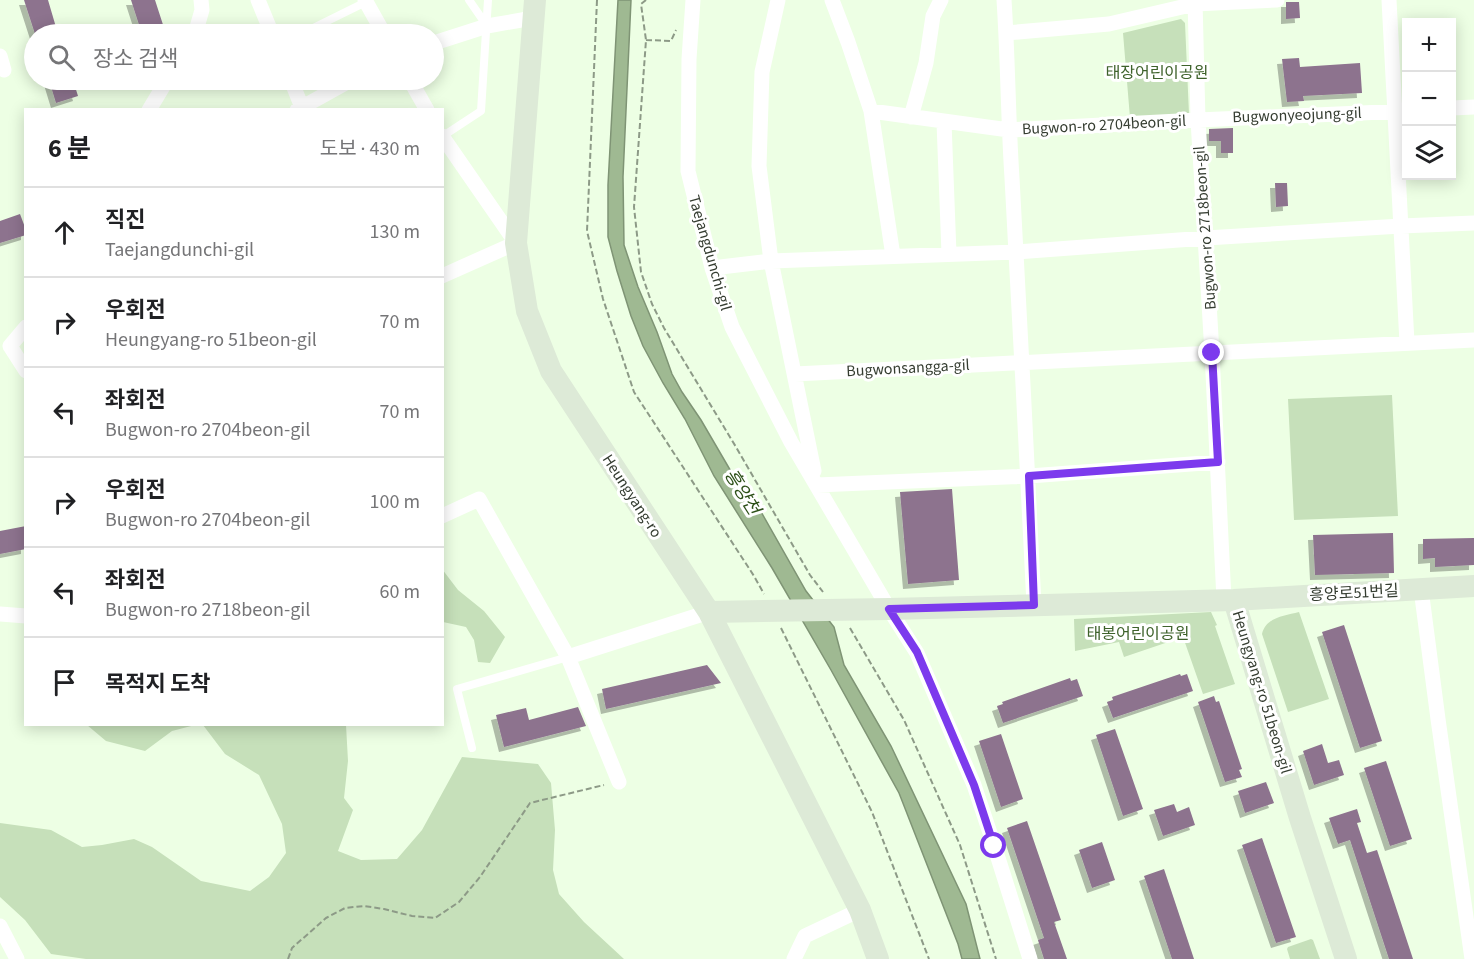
<!DOCTYPE html>
<html lang="ko">
<head>
<meta charset="utf-8">
<style>
  body { margin:0; font-family:"Source Sans 3","Noto Sans KR",sans-serif; background:#f2f2f2; color:#202124 }
  .controls { position:absolute; right:18px; top:18px; display:grid; overflow:hidden; border-radius:0px; box-shadow:0 3px 15px #0003 }
  .controls button { width:54px; height:54px; display:grid; place-items:center; padding:0; border:0; border-bottom:2px solid #e0e0e0; background:#fff; color:#202124; font:30px sans-serif }
  .stop { position:absolute; width:18px; height:18px; margin:-14px; border:4px solid #7c3aed; border-radius:50%; background:#fff }
  .stop.end { background:#7c3aed; border-color:#fff; box-shadow:0 2px 6px #0008 }
  .list { margin:0; padding:0; list-style:none }
  h2 { display:flex; justify-content:space-between; align-items:center; height:78px; margin:0; padding:0 24px; font-size:26px }
  h2 small { font-size:20px; font-weight:400; color:#757577 }
  .list li { display:grid; grid-template-columns:39px 1fr auto; gap:18px; align-items:center; box-sizing:border-box; height:90px; padding:0 24px; border-top:2px solid #e0e0e0 }
  .list b { display:block; font-size:22px; white-space:nowrap }
  .list p { margin:0; font-size:20px; white-space:nowrap; color:#757577 }
  .list em { font-size:20px; font-style:normal; color:#757577 }
  .icon { flex:none; width:33px; height:33px; fill:none; stroke:currentColor; stroke-width:2; stroke-linecap:round; stroke-linejoin:round }
  .map { position:relative; flex:none; width:1474px; height:959px; overflow:hidden }
  .search { position:absolute; background:#fff; box-shadow:0 3px 15px #0003; left:24px; top:24px; width:420px; height:66px; display:flex; align-items:center; gap:15px; box-sizing:border-box; padding:0 21px; border-radius:33px; color:#757577; font-size:22px }
  .panel { position:absolute; background:#fff; box-shadow:0 3px 15px #0003; left:24px; top:108px; width:420px; height:618px; border-radius:0px }
  .map>svg:first-child { display:block }
  .green { fill:#c6e0ba }
  .water { fill:#9fb992; stroke:#7f9475; stroke-width:1.5 }
  .building { fill:#8d738e; filter:url(#shadow) }
  .lines { fill:none; stroke-linecap:round; stroke-linejoin:round }
  .path { stroke:#8d9a87; stroke-width:2; stroke-dasharray:6 3; stroke-linecap:butt }
  .lane { stroke:#fff; stroke-width:8 }
  .street { stroke:#fff; stroke-width:15 }
  .secondary { stroke:#ddead7; stroke-width:22 }
  .route { stroke:#7c3aed; stroke-width:8 }
  .labels { text-anchor:middle; dominant-baseline:central; stroke-width:6; stroke-linejoin:round; paint-order:stroke }
  .park-label { font-size:16px; fill:#3e622b; stroke:#fff }
  .street-label { font-size:16px; fill:#353d31; stroke:#fff }
  .water-label { font-size:18px; font-style:italic; fill:#2d5018; stroke:#fff }
</style>
</head>
<body>
<div class="map">
<svg width="1474" height="959" viewBox="0 0 1474 959">
  <defs>
    <filter id="shadow"><feDropShadow dx="-5" dy="5" stdDeviation="0" flood-color="#0004"/></filter>
  </defs>
  <rect width="100%" height="100%" fill="#edffe4"/>
  <path class="green" d="M 1181,19 L 1185,23 L 1189,114 L 1130,118 L 1123,33 Z
    M 1392,395 L 1398,516 L 1294,520 L 1288,399 Z
    M 442,569 L 458,590 L 484,611 L 505,637 L 490,663 L 478,662 L 474,640 L 466,627 L 443,622 Z
    M 1211,612 L 1217,625 L 1215,626 L 1235,684 L 1203,694 L 1183,637 L 1124,657 L 1119,642 L 1075,651 L 1074,619 Z
    M 1299,612 L 1329,699 L 1288,712 L 1262,634 C 1266,617 1284,616 1299,612 Z
    M 87,725 L 195,725 L 172,731 L 145,751 L 106,741 Z
    M 203,725 L 346,725 L 348,761 L 344,798 L 353,810 L 338,851 L 361,860 L 397,859 L 422,830 L 462,757 L 538,764 L 551,783 L 555,830 L 553,870 L 559,894 L 584,922 L 624,959 L 86,959 L 51,954 L 25,920 L 0,897 L 0,823 L 51,830 L 82,847 L 102,845 L 134,839 L 152,847 L 201,881 L 250,891 L 269,877 L 286,853 L 282,824 L 259,775 L 225,754 Z
    M 1311,939 L 1313,940 L 1320,959 L 1290,959 L 1287,949 L 1288,947 Z"/>
  <path class="water" d="M 618,0 L 631,0 L 623,177 L 624,245 L 638,287 L 657,332 L 672,374 L 682,392 L 701,420 L 736,480 L 756,503 L 806,591 L 834,627 L 844,665 L 891,746 L 966,904 L 980,959 L 962,959 L 958,944 L 899,793 L 831,670 L 772,568 L 714,476 L 685,419 L 663,383 L 643,346 L 631,316 L 617,271 L 608,237 L 608,185 Z"/>
  <path class="building" d="M 24,0 L 48,0 L 58,34 L 35,34 Z
    M 131,0 L 155,0 L 166,34 L 142,34 Z
    M 1286,2 L 1299,2 L 1300,18 L 1286,19 Z
    M 1299,58 L 1300,67 L 1360,63 L 1362,93 L 1303,96 L 1304,101 L 1287,102 L 1282,59 Z
    M 49,80 L 73,80 L 78,96 L 56,103 Z
    M 1233,128 L 1233,153 L 1221,153 L 1221,141 L 1209,141 L 1209,129 Z
    M 1275,183 L 1287,183 L 1288,206 L 1276,207 Z
    M 20,214 L 26,230 L 26,235 L 0,243 L 0,221 Z
    M 952,489 L 959,580 L 908,584 L 900,492 Z
    M 26,526 L 26,549 L 0,554 L 0,531 Z
    M 1393,533 L 1394,573 L 1315,575 L 1313,535 Z
    M 1474,538 L 1474,565 L 1435,567 L 1435,558 L 1423,559 L 1423,539 Z
    M 1344,625 L 1382,741 L 1360,748 L 1322,632 Z
    M 707,665 L 721,683 L 606,709 L 602,689 Z
    M 1180,674 L 1181,676 L 1187,674 L 1193,691 L 1113,718 L 1107,702 L 1113,700 L 1112,697 Z
    M 1070,678 L 1071,681 L 1077,679 L 1083,696 L 1003,723 L 997,706 L 1003,704 L 1002,702 Z
    M 1214,696 L 1216,702 L 1219,701 L 1242,769 L 1239,770 L 1242,777 L 1225,782 L 1198,702 Z
    M 578,707 L 586,726 L 504,747 L 496,715 L 526,708 L 529,720 Z
    M 1115,729 L 1143,809 L 1123,816 L 1096,735 Z
    M 1001,734 L 1023,799 L 1001,807 L 979,741 Z
    M 1322,744 L 1328,763 L 1339,760 L 1344,775 L 1314,785 L 1303,751 Z
    M 1386,761 L 1412,839 L 1390,846 L 1364,768 Z
    M 1266,782 L 1274,803 L 1245,813 L 1238,791 Z
    M 1174,804 L 1177,812 L 1189,807 L 1195,825 L 1163,836 L 1154,810 Z
    M 1357,809 L 1361,822 L 1357,823 L 1367,853 L 1377,850 L 1413,959 L 1389,959 L 1350,840 L 1338,844 L 1329,818 Z
    M 1027,821 L 1061,920 L 1054,922 L 1067,959 L 1044,959 L 1038,940 L 1044,938 L 1007,828 Z
    M 1262,838 L 1296,937 L 1276,943 L 1242,845 Z
    M 1102,842 L 1115,880 L 1092,888 L 1079,850 Z
    M 1164,869 L 1194,959 L 1172,959 L 1144,876 Z"/>
  <g class="lines">
    <path class="path" d="M 597,0 L 587,231 L 603,299 L 634,392 L 754,576 L 764,594
      M 646,0 L 641,4 L 646,40 L 634,207 L 641,272 L 652,304 L 664,328 L 736,447 L 810,575 L 823,592
      M 646,40 L 671,41 L 676,30
      M 781,628 L 872,812 L 929,959
      M 850,628 L 904,720 L 960,845 L 996,959
      M 288,959 L 292,948 L 326,918 L 345,908 L 364,906 L 384,909 L 412,916 L 435,918 L 459,902 L 480,877 L 530,803 L 604,785"/>
    <path class="lane" d="M 469,0 L 487,26
      M 301,34 L 366,2
      M 443,136 L 481,111 L 488,0
      M 472,748 L 457,689 L 568,657"/>
    <path class="street" d="M 258,0 L 272,34
      M 365,0 L 384,34
      M 693,0 L 689,59 L 688,171 L 712,268 L 732,327 L 791,442 L 889,609 L 917,653 L 974,785 L 994,845 L 1030,959
      M 778,0 L 762,72 L 759,166 L 771,261 L 814,471
      M 832,0 L 848,42 L 871,111 L 893,256
      M 1004,0 C 1008,59 1008,118 1012,178 C 1019,320 1028,463 1034,605
      M 1195,0 L 1198,120 L 1212,353 L 1224,600
      M 1389,0 L 1407,343
      M 1006,33 L 1109,24 L 1195,4 L 1277,0
      M 195,34 L 202,10 L 201,0
      M 434,43 L 487,26 L 533,18
      M 0,56 L 4,70
      M 291,80 L 303,110
      M 410,80 L 427,110
      M 1452,108 L 1474,107
      M 149,110 L 167,80
      M 297,110 L 351,80
      M 871,111 L 1009,130 L 1198,120 L 1406,111
      M 911,117 L 926,63 L 933,16 L 941,0
      M 944,122 L 949,254
      M 442,136 L 516,243 L 442,276
      M 712,268 L 771,261 L 1016,252 L 1206,238 L 1401,226 L 1474,223
      M 10,346 L 26,371
      M 10,346 L 26,327
      M 795,374 L 1474,340
      M 817,485 L 1029,476 L 1218,462
      M 442,516 L 479,499 L 568,657 L 709,612
      M 1421,589 L 1438,719 L 1472,959
      M 0,614 L 26,616
      M 568,657 L 619,782
      M 0,926 L 17,959
      M 794,959 L 805,936 L 860,910"/>
    <path class="secondary" d="M 535,0 L 516,243 L 527,311 L 551,371 L 709,612 L 860,910 L 878,959
      M 1234,600 L 1300,818 L 1346,959
      M 709,612 L 889,609 L 1234,600 L 1474,586"/>
  </g>
  <g class="lines">
    <path class="route" d="M 994,846 L 974,785 L 917,652 L 889,609 L 1034,605 L 1029,476 L 1218,462 L 1212,353"/>
  </g>
  <g class="labels">
    <g class="park-label">
      <text x="1157" y="73">태장어린이공원</text>
      <text x="1138" y="634">태봉어린이공원</text>
    </g>
    <g class="street-label">
      <text transform="translate(1297 115) rotate(-2)">Bugwonyeojung-gil</text>
      <text transform="translate(1104 125) rotate(-3)">Bugwon-ro 2704beon-gil</text>
      <text transform="translate(1205 228) rotate(-94)">Bugwon-ro 2718beon-gil</text>
      <text transform="translate(710 253) rotate(74)">Taejangdunchi-gil</text>
      <text transform="translate(908 368) rotate(-3)">Bugwonsangga-gil</text>
      <text transform="translate(632 496) rotate(57)">Heungyang-ro</text>
      <text transform="translate(1354 593) rotate(-3)">흥양로51번길</text>
      <text transform="translate(1262 692) rotate(73)">Heungyang-ro 51beon-gil</text>
    </g>
    <g class="water-label">
      <text transform="translate(742 492) rotate(58)">흥양천</text>
    </g>
  </g>
</svg>
<div class="controls">
<button>+</button>
<button>−</button>
<button><svg class="icon" aria-label="layers" viewBox="0 0 24 24"><path d="M12 4l9 5-9 5-9-5zM3 14l9 5 9-5"/></svg></button>
</div>
<div class="stop" style="left:994px;top:846px"></div>
<div class="stop end" style="left:1212px;top:353px"></div>
<div class="search"><svg class="icon" aria-label="search" viewBox="0 0 24 24"><circle cx="10" cy="10" r="6"/><path d="M15 15l6 6"/></svg>장소 검색</div>
<section class="panel">
<h2>6 분<small>도보 · 430 m</small></h2>
<ul class="list">
<li><svg class="icon" aria-label="ahead" viewBox="0 0 24 24"><path d="M12 20V5M6 11l6-6 6 6"/></svg><div><b>직진</b><p>Taejangdunchi-gil</p></div><em>130 m</em></li>
<li><svg class="icon" aria-label="right" viewBox="0 0 24 24"><path d="M7 20v-9h11M14 6l5 5-5 5"/></svg><div><b>우회전</b><p>Heungyang-ro 51beon-gil</p></div><em>70 m</em></li>
<li><svg class="icon" aria-label="left" viewBox="0 0 24 24"><path d="M17 20v-9H6M10 6l-5 5 5 5"/></svg><div><b>좌회전</b><p>Bugwon-ro 2704beon-gil</p></div><em>70 m</em></li>
<li><svg class="icon" aria-label="right" viewBox="0 0 24 24"><path d="M7 20v-9h11M14 6l5 5-5 5"/></svg><div><b>우회전</b><p>Bugwon-ro 2704beon-gil</p></div><em>100 m</em></li>
<li><svg class="icon" aria-label="left" viewBox="0 0 24 24"><path d="M17 20v-9H6M10 6l-5 5 5 5"/></svg><div><b>좌회전</b><p>Bugwon-ro 2718beon-gil</p></div><em>60 m</em></li>
<li><svg class="icon" aria-label="arrive" viewBox="0 0 24 24"><path d="M6 21V4h12l-3 4 3 4H6"/></svg><div><b>목적지 도착</b></div></li>
</ul>
</section>
</div>
</body>
</html>
